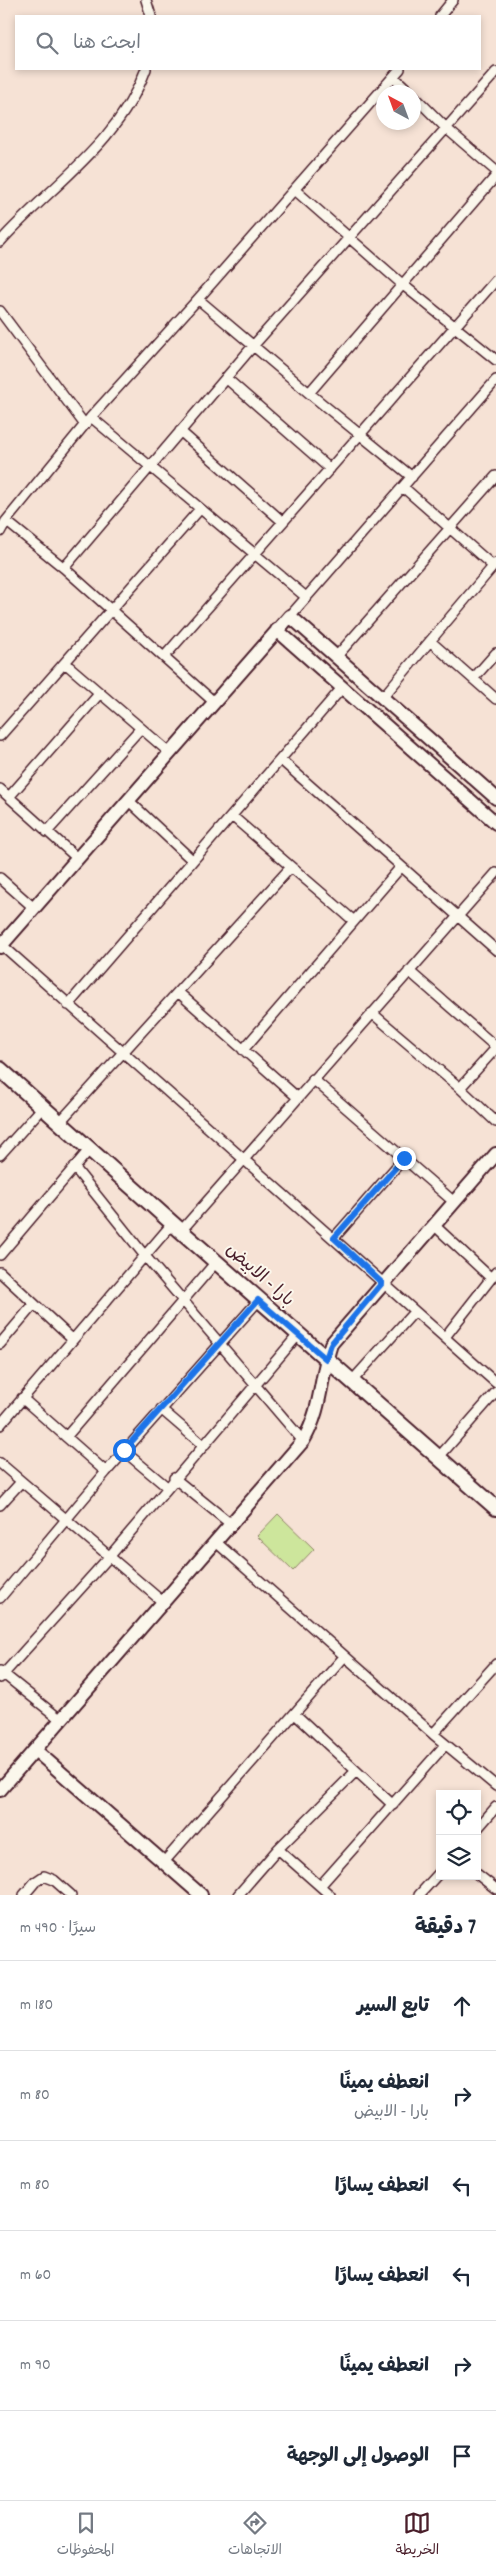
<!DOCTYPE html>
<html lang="ar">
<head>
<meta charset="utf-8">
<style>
  body { margin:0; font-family:Dekko,"Playpen Sans Arabic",sans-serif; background:#f6f6f7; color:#1f2937; direction:rtl }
  .controls { position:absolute; right:15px; bottom:15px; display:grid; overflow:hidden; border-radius:0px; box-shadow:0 2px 8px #0003 }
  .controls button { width:45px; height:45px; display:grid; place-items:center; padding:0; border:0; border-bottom:1px solid #e0e1e3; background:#fff; color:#1f2937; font:25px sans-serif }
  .compass { position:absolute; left:376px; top:85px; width:45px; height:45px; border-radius:50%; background:#fff; box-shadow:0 2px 8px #0003; rotate:319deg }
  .stop { position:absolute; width:15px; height:15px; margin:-11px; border:4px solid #1a73e8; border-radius:50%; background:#fff }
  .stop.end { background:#1a73e8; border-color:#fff; box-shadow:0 1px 5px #0008 }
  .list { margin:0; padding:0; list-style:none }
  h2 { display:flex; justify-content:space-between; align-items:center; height:65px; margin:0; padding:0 20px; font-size:21px }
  h2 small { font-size:16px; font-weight:400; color:#747a83 }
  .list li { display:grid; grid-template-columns:32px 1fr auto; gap:15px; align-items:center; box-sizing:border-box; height:90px; padding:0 20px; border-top:1px solid #e0e1e3 }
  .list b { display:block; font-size:19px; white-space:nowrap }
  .list p { margin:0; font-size:16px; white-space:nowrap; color:#747a83 }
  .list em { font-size:16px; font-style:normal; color:#747a83 }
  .icon { flex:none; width:28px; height:28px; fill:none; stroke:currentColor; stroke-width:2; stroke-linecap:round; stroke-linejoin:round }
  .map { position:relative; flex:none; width:496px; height:1895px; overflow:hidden; direction:ltr }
  .search { position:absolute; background:#fff; box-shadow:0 2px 8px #0003; left:15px; right:15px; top:15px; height:55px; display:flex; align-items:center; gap:12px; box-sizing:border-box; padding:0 18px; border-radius:0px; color:#747a83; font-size:19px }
  .sheet { height:605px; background:#fff }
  nav { display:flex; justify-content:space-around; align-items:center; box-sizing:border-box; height:70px; border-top:1px solid #e0e1e3; background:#fff; font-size:14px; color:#747a83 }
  nav a { display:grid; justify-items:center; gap:2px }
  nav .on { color:#4a1f2b }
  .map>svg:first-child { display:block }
  .green { fill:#cde69c; stroke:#8c8264 }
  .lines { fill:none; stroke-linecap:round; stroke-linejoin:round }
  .street-casing { stroke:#4a1f2b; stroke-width:12 }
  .secondary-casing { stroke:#4a1f2b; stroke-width:16 }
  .primary-casing { stroke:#4a1f2b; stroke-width:18 }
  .street { stroke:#fbf7ec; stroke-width:9 }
  .secondary { stroke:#fbf7ec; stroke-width:12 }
  .primary { stroke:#fbf7ec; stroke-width:14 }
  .route { stroke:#1a73e8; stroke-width:6 }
  .labels { text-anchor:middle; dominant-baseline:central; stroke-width:4; stroke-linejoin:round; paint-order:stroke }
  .street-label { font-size:18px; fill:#4a1f2b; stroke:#fbf7ec }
</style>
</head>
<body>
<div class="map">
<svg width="496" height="1895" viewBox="0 0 496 1895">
  <rect width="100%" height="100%" fill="#f6e2d5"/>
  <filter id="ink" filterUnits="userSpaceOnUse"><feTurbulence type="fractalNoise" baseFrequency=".02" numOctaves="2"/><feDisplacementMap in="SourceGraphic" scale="10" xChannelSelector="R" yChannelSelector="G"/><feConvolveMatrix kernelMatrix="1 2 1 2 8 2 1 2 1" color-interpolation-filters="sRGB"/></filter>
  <g filter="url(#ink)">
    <path class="green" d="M 278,1514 L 314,1549 L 293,1571 L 257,1536 Z"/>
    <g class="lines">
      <defs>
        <path id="street" d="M 146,0 L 151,16
          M 440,16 L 453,0
          M 394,77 L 410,92
          M 414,96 L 447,129 L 496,171
          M 295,190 L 402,284 L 496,360
          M 0,242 C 51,185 119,143 146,69
          M 198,299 L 309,393 L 412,477
          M 0,311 L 85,425
          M 226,378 L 330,469
          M 309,393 L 496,176
          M 91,417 L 306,597
          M 180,431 L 283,522
          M 403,487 L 493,566
          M 6,521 L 64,568 L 214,702
          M 0,532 L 6,521 L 91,417 L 198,299 L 400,69
          M 64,568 L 253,346 L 496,72
          M 290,616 L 496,380
          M 430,641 L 496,699
          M 164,657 L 496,280
          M 336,657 L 496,476
          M 65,663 L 170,753
          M 473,679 L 496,653
          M 382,698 L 496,563
          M 0,736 L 200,509
          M 281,760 L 496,950
          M 0,789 L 77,858
          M 9,797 L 100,693
          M 128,800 L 192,860
          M 232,816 L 354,921
          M 47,832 L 140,729
          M 0,878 L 34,908
          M 2,945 L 496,1383
          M 409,971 L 496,1047
          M 178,992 L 297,1097
          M 68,1005 L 342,688
          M 372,1013 L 460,1088 L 496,1122
          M 243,1050 L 400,868
          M 313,1079 L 454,1202
          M 460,1088 L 496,1048
          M 59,1123 L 291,867
          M 0,1155 L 43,1107
          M 74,1167 L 145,1256 L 303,1441
          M 434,1225 L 491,1278
          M 181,1231 L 496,873
          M 334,1238 L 404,1158
          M 0,1255 L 89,1150
          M 0,1272 L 72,1339
          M 445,1337 L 496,1272
          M 0,1344 L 34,1304
          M 352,1381 L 414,1312
          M 22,1398 L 106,1472
          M 161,1409 L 204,1446
          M 0,1425 L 172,1224
          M 66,1437 L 216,1262
          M 124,1451 L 167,1487
          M 438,1458 L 496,1392
          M 0,1463 L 164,1603
          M 174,1478 L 232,1525
          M 0,1505 L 21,1482
          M 217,1543 L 433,1734 L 496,1786
          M 0,1598 L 106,1472 L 259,1300
          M 0,1671 L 61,1720
          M 0,1678 L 109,1557 L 298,1335
          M 295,1714 L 393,1805
          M 433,1734 L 496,1664
          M 477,1829 L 496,1807
          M 278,1849 L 330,1895
          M 164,1862 L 344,1657
          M 477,1874 L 496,1889
          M 320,1886 L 445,1745
          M 24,1895 L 35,1882 L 44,1876 L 54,1880 L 71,1895
          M 238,1895 L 278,1849 L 356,1771
          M 419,1895 L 440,1872"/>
        <path id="secondary" d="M 277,630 L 496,823
          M 0,947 L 290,616 L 496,798
          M 35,1750 L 201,1895
          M 0,1790 L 303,1441 C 322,1410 320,1377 331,1344 L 496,1154"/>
        <path id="primary" d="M 0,1069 L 181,1231 L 496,1508"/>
      </defs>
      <use href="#street" class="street-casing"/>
      <use href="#secondary" class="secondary-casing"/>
      <use href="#primary" class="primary-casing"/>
      <use href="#street" class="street"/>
      <use href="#secondary" class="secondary"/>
      <use href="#primary" class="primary"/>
    </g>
  </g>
  <g class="lines" filter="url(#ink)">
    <path class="route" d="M 124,1450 L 258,1300 L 326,1359 L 331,1344 L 382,1283 L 334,1238 L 404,1158"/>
  </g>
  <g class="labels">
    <g class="street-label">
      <text transform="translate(259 1276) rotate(42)">بارا - الابيض</text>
    </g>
  </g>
</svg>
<div class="controls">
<button><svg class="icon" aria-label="locate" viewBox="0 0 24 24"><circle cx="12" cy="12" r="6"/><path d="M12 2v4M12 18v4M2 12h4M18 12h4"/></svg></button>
<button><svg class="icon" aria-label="layers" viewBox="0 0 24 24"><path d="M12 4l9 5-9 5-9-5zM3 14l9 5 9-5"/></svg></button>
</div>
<svg class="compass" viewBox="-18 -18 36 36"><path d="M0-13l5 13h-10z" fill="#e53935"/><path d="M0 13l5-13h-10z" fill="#747a83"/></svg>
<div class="stop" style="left:124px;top:1450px"></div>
<div class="stop end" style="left:404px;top:1158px"></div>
<div class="search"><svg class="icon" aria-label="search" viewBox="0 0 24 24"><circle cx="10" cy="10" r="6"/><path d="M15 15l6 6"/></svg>ابحث هنا</div>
</div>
<section class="sheet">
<h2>7 دقيقة<small>سيرًا · 490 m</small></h2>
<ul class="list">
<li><svg class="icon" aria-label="ahead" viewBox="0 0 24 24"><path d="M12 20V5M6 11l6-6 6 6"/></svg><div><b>تابع السير</b></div><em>180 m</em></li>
<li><svg class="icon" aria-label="right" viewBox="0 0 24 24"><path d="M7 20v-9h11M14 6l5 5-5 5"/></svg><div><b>انعطف يمينًا</b><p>بارا - الابيض</p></div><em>80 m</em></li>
<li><svg class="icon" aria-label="left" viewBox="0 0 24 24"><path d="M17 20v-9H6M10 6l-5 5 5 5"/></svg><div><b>انعطف يسارًا</b></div><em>80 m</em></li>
<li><svg class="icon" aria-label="left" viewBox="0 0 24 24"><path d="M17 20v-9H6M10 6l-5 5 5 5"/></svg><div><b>انعطف يسارًا</b></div><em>60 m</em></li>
<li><svg class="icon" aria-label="right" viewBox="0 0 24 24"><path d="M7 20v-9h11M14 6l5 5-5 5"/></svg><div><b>انعطف يمينًا</b></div><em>90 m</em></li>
<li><svg class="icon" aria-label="arrive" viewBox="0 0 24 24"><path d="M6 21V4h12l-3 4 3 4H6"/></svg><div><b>الوصول إلى الوجهة</b></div></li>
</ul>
</section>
<nav>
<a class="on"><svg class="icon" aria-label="map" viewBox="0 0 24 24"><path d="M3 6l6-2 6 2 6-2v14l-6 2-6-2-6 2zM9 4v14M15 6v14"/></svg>الخريطة</a>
<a><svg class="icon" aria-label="directions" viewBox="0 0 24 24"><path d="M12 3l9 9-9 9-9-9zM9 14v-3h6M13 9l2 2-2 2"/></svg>الاتجاهات</a>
<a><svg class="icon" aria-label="saved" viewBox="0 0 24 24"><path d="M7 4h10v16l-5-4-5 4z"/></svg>المحفوظات</a>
</nav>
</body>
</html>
